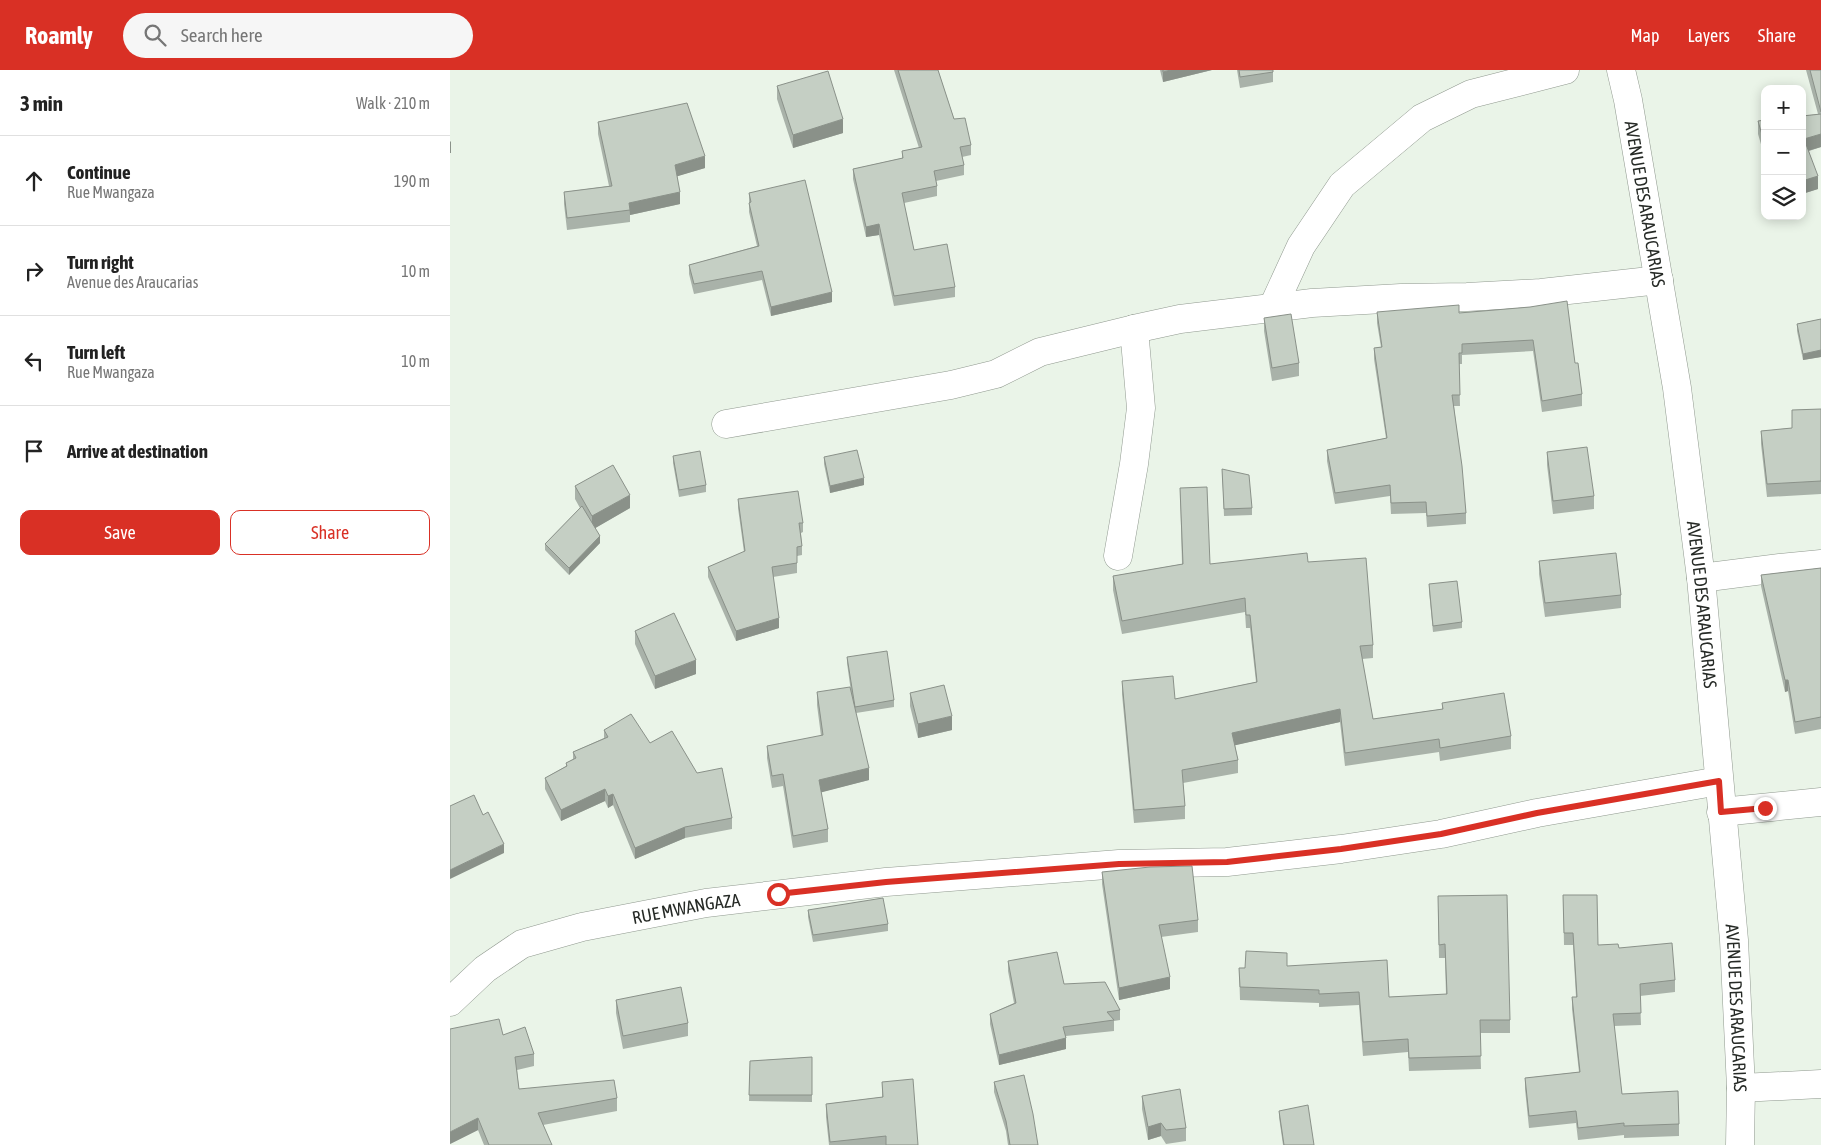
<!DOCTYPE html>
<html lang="en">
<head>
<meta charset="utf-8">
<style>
  body { margin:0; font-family:"Asap Condensed",sans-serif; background:#f6f6f6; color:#222 }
  .controls { position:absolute; right:15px; top:15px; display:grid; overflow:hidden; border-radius:10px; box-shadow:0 2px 12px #0003 }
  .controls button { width:45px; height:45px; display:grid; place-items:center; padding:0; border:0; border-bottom:1px solid #e0e0e0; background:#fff; color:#222; font:25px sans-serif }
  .stop { position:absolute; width:15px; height:15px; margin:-11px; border:4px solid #d93025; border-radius:50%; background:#fff }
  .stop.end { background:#d93025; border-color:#fff; box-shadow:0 1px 5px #0008 }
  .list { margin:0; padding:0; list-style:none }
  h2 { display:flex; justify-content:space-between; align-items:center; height:65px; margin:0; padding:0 20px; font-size:21px }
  h2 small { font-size:16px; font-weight:400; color:#767676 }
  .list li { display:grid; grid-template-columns:32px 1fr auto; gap:15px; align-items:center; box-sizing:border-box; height:90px; padding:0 20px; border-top:1px solid #e0e0e0 }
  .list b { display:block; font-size:19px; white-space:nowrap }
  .list p { margin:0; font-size:16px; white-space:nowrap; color:#767676 }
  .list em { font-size:16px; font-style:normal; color:#767676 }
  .actions { display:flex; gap:10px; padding:15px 20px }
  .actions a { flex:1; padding:11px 0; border:1px solid #d93025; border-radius:10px; text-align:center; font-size:18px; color:#d93025 }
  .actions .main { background:#d93025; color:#fff }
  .icon { flex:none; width:28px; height:28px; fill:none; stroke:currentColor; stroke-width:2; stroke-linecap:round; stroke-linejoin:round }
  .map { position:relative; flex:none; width:1371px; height:1075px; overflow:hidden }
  header { display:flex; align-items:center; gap:30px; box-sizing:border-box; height:70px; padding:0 25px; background:#d93025; color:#fff }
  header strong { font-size:24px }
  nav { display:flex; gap:28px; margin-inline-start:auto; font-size:18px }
  .search { width:350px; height:45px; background:#f6f6f6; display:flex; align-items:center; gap:12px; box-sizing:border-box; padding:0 18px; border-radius:28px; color:#767676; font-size:19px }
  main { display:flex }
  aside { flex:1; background:#fff }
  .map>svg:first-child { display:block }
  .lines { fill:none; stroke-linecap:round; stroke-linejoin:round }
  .minor-casing { stroke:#90998f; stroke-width:29 }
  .tertiary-casing { stroke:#90998f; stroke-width:29 }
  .minor { stroke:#fff; stroke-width:28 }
  .tertiary { stroke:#fff; stroke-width:28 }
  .wall { fill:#a9b2a9 }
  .shaded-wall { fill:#8a9189 }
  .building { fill:#c5cfc4; stroke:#8a9189 }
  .route { stroke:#d93025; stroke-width:6 }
  .labels { text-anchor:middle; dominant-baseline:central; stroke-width:4.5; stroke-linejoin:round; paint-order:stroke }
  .street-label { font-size:18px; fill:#262a26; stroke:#eaf4e8 }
</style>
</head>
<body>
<header>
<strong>Roamly</strong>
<div class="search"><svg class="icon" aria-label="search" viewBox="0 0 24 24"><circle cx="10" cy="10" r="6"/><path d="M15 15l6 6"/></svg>Search here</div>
<nav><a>Map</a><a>Layers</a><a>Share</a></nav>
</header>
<main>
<aside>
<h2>3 min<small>Walk · 210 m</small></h2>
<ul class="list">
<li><svg class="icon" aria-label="ahead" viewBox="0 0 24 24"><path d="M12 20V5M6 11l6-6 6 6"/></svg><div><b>Continue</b><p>Rue Mwangaza</p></div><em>190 m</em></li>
<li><svg class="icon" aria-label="right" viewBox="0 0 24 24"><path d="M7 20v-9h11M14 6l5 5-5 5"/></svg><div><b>Turn right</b><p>Avenue des Araucarias</p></div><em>10 m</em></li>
<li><svg class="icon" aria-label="left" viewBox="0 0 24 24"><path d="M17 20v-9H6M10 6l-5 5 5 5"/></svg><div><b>Turn left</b><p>Rue Mwangaza</p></div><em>10 m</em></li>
<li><svg class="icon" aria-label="arrive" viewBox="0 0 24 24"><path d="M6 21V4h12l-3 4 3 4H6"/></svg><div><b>Arrive at destination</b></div></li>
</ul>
<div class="actions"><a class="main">Save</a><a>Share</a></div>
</aside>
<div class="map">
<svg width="1371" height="1075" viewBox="0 0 1371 1075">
  <rect width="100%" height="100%" fill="#eaf4e8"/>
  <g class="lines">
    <defs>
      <g id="minor">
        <path d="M 823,237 L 851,176 L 892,115 L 972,48 L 1021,24 L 1115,0"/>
        <path d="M 276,354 L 501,315 L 546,304 L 590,282 L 684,259 L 730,249 L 862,233 L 951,228 L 1017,227 L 1091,223 L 1209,210"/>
        <path d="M 668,486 L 684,394 L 691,338 L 684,259"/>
        <path d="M 1251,508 L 1330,498 L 1371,494"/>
        <path d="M 1271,742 L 1371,732"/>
        <path id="s1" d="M 0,932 L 35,899 L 72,874 L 132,857 L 256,833 L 436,812 L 669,794 L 777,792 L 891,779 L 991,764 L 1087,743 L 1269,711"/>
        <path d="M 1291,1018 L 1371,1014"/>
      </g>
      <g id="tertiary">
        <path id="s2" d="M 1171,0 L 1178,30 L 1227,318 L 1251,508 L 1284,870 L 1291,1018 L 1290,1075"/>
      </g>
    </defs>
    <use href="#minor" class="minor-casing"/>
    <use href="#tertiary" class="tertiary-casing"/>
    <use href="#minor" class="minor"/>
    <use href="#tertiary" class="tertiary"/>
  </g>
  <path class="wall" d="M 444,0 L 488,0 L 504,49 L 521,75 L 521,85 L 512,87 L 514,95 L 514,105 L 486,111 L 487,116 L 487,126 L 454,133 L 464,180 L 505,217 L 505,227 L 444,236 L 429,165 L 416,167 L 403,109 L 403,99 L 452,88 L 452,81 L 469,78 Z
    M 710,0 L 762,0 L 713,12 Z
    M 787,0 L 823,0 L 823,12 L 790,18 Z
    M 1356,0 L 1371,0 L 1371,77 L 1359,81 L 1368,119 L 1352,124 L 1352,46 L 1368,44 Z
    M 327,16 L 393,63 L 343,78 L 327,29 Z
    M 1315,50 L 1315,88 L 1308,64 L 1308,51 Z
    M 148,52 L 255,98 L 227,106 L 230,134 L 180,145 L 180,152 L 117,160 L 114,134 L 114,122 L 159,116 L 148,64 Z
    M 299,123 L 382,232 L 321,246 L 312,210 L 244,224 L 239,204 L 239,195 L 307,176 L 299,142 Z
    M 1080,237 L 1125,293 L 1132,324 L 1132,336 L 1092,342 L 1083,281 L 1012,285 L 1012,294 L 1009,294 L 1010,336 L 1004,336 L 1016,443 L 1016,454 L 977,457 L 976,443 L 941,444 L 940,426 L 885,434 L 877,391 L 877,380 L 936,368 L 924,289 L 924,278 L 931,277 L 927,253 L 927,242 L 1009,243 Z
    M 814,248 L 849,293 L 849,306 L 822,311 L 814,261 Z
    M 1371,249 L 1371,287 L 1353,290 L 1347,261 L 1347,254 Z
    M 1371,339 L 1371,424 L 1317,427 L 1311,374 L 1311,361 L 1342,358 L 1342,340 Z
    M 1097,382 L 1144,426 L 1144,439 L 1103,444 L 1097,395 Z
    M 223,386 L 256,415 L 256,422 L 229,427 L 223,393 Z
    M 374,387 L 414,415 L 380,423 L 374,394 Z
    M 772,399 L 802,438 L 802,445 L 774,446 Z
    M 125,416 L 180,438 L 145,458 L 150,473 L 119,505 L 95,480 L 95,474 L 130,438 L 125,429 Z
    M 730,418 L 760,494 L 858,492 L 923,575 L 923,588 L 912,589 L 923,649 L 992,639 L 992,633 L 1061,666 L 1061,679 L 990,691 L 989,682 L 895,696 L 890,652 L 785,675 L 788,690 L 788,703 L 733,713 L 735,736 L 735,749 L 684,753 L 672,624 L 672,611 L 725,629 L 806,612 L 800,558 L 796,558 L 795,542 L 672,564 L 663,520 L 663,506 L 732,494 Z
    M 288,429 L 353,453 L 353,462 L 351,463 L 352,476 L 352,485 L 347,486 L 347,503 L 323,507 L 329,558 L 286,571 L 258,507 L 258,497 L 294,482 L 288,438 Z
    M 1089,491 L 1171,525 L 1171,538 L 1095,547 L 1089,504 Z
    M 1371,498 L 1371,659 L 1345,664 L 1338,621 L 1335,622 L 1311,516 L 1311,505 Z
    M 979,514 L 1012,552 L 1012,558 L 983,562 L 979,521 Z
    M 185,561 L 246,604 L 205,619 L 185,574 Z
    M 397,587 L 444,630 L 444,637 L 406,643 L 419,710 L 371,722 L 378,759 L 378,772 L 343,778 L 333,716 L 322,718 L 317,688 L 317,676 L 371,666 L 367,635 L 367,622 L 401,622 L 397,593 Z
    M 460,623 L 502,660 L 468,668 L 460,636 Z
    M 154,660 L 200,673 L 247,703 L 282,748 L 282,759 L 235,768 L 185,789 L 163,735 L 158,738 L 155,731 L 111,751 L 95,719 L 95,708 L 116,696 L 116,693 L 123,689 L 123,682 L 154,668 Z
    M 652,802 L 748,850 L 748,862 L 711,867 L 720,919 L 669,930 L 652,814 Z
    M 1113,825 L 1148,875 L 1169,878 L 1225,910 L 1225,922 L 1190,926 L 1191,955 L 1164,956 L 1172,1024 L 1229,1054 L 1229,1066 L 1174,1068 L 1174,1065 L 1128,1070 L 1126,1053 L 1079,1058 L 1075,1019 L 1075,1008 L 1129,1002 L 1122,939 L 1122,927 L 1126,927 L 1123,875 L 1114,875 Z
    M 988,839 L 1060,950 L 1060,963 L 1030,963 L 1031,999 L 959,1001 L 958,982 L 913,986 L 909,935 L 869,937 L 869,933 L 790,930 L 789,898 L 837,896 L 939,927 L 996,925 L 995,888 L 989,888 Z
    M 358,840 L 438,854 L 438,861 L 363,872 L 358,847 Z
    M 558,891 L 614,914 L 670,940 L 670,950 L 664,951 L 664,961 L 616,966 L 616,979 L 549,995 L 540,954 L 540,944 L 564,933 L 558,901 Z
    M 166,930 L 238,953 L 238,966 L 173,979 L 166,943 Z
    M 53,965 L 84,984 L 84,996 L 67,1000 L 69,1019 L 167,1028 L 167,1041 L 93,1055 L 102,1075 L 34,1075 L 28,1060 L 0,1074 Z
    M 362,987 L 362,1032 L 299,1031 L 300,991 Z
    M 432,1012 L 468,1075 L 379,1075 L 376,1047 L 376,1034 L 432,1027 Z
    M 544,1012 L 588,1075 L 558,1075 L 556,1061 L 544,1022 Z
    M 692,1026 L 736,1058 L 736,1071 L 716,1074 L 711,1066 L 698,1070 L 692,1039 Z
    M 829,1041 L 864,1075 L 833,1075 L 829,1047 Z"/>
  <path class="shaded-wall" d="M 721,0 L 762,0 L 713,12 L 713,2 Z
    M 393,49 L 393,63 L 343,78 L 343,65 Z
    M 1371,64 L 1371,77 L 1354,82 L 1354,69 Z
    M 1,71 L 1,83 L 0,83 L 0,72 Z
    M 255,86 L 255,98 L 225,107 L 225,95 Z
    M 1368,106 L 1368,119 L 1352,124 L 1352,111 Z
    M 230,122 L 230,134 L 180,145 L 179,133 Z
    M 429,154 L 429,165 L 416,167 L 416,157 Z
    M 382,222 L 382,232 L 321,246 L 321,237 Z
    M 1371,280 L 1371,287 L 1353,290 L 1353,284 Z
    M 414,408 L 414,415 L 380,423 L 380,416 Z
    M 180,425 L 180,438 L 142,460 L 142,446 Z
    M 150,466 L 150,473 L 119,505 L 119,498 Z
    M 329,548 L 329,558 L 286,571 L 286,561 Z
    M 246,590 L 246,604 L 205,619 L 205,606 Z
    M 1335,610 L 1338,610 L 1338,621 L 1335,622 Z
    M 890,639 L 890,652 L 782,676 L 782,663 Z
    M 502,646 L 502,660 L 468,668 L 468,654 Z
    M 419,698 L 419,710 L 369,723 L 369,710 Z
    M 155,719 L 155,731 L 111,751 L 111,740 Z
    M 163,724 L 163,735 L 158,738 L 158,726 Z
    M 235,757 L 235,768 L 185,789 L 185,778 Z
    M 54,774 L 54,783 L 0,809 L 0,800 Z
    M 720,907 L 720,919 L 669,930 L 669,918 Z
    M 616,968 L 616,979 L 549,995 L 549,985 Z
    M 28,1048 L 28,1060 L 0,1074 L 0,1062 Z
    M 711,1053 L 711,1066 L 698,1070 L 698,1057 Z"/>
  <path class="building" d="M 448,0 L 488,0 L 504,49 L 515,48 L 521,75 L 510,77 L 514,95 L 484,101 L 487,116 L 452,123 L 464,180 L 497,174 L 505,217 L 444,226 L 429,154 L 416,157 L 403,99 L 453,88 L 452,81 L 472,77 Z
    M 713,0 L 721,0 L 713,2 Z
    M 789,0 L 823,0 L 823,2 L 790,7 Z
    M 1360,0 L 1371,0 L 1371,42 Z
    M 378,1 L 393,49 L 343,65 L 327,16 Z
    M 237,33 L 255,86 L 225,95 L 230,122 L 179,133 L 180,140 L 117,148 L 114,122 L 162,116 L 148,52 Z
    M 1371,44 L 1371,64 L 1354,69 L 1368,106 L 1352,111 L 1352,46 Z
    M 1315,50 L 1315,75 L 1308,51 Z
    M 355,110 L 382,222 L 321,237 L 312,201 L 244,214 L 239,195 L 309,176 L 299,133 L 301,132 L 299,123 Z
    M 1117,231 L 1125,293 L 1128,293 L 1132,324 L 1092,331 L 1083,270 L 1012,274 L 1012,283 L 1009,283 L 1010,325 L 1002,325 L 1012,396 L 1016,443 L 977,446 L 976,432 L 941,433 L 940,415 L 885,423 L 877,380 L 937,368 L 924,278 L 932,277 L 927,242 L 1009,235 L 1009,243 L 1080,237 Z
    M 841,244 L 849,293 L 822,298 L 814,248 Z
    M 1371,249 L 1371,280 L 1353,284 L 1347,254 Z
    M 1371,339 L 1371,411 L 1317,414 L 1311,361 L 1342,358 L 1342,340 Z
    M 1137,377 L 1144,426 L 1103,431 L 1097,382 Z
    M 407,380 L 414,408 L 380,416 L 374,387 Z
    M 250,381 L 256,415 L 229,420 L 223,386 Z
    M 163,395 L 180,425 L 142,446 L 125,416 Z
    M 772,399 L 799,405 L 802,438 L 774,439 Z
    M 757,417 L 760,494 L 857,483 L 858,492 L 916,488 L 923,575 L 910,576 L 923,649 L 993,639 L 992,633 L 1054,623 L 1061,666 L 990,678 L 989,669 L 895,683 L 890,639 L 782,663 L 788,690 L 732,700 L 735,736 L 684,740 L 672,611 L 723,606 L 725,629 L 807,612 L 800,545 L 796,545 L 795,528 L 672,551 L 663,506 L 733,494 L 730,418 Z
    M 348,421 L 353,453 L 349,453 L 352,476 L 347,477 L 347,493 L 322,497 L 329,548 L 286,561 L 258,497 L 295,481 L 288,429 Z
    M 132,436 L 150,466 L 119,498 L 95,474 Z
    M 1166,483 L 1171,525 L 1095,533 L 1089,491 Z
    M 1371,498 L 1371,647 L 1345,652 L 1338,610 L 1335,610 L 1311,505 Z
    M 1007,511 L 1012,552 L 983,556 L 979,514 Z
    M 224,543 L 246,590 L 205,606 L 185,561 Z
    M 437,581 L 444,630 L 405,637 L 397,587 Z
    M 494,615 L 502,646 L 468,654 L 460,623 Z
    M 400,617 L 419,698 L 369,710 L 378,759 L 343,766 L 333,704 L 322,706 L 317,676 L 373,665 L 367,622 Z
    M 181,644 L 200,673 L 222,661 L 247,703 L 272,698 L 282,748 L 235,757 L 185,778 L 163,724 L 158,726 L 155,719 L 111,740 L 95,708 L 117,696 L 116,693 L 126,688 L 123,682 L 158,667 L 154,660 Z
    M 24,725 L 33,745 L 38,742 L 54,774 L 0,800 L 0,736 Z
    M 742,796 L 748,850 L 709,855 L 720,907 L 669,918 L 652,802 L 700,797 Z
    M 1057,825 L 1060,950 L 1030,950 L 1031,986 L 959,988 L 958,969 L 913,972 L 909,922 L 869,924 L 869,920 L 790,917 L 789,898 L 795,898 L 796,881 L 837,883 L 837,896 L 937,890 L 939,927 L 997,924 L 995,874 L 989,875 L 988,826 Z
    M 1113,825 L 1147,825 L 1148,875 L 1168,874 L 1169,878 L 1222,873 L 1225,910 L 1190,914 L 1191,943 L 1163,944 L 1172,1024 L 1228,1021 L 1229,1054 L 1174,1056 L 1174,1053 L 1128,1058 L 1126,1041 L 1079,1046 L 1075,1008 L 1130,1002 L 1122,927 L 1127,927 L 1123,863 L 1114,863 Z
    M 433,828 L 438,854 L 363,865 L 358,840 Z
    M 607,882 L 614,914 L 655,912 L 670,940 L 657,942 L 664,950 L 613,957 L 616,968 L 549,985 L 540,944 L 566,933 L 558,891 Z
    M 231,917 L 238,953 L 173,966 L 166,930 Z
    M 49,949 L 53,965 L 75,957 L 84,984 L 65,987 L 69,1019 L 164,1010 L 167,1028 L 88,1043 L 102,1075 L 39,1075 L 28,1048 L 0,1062 L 0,959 Z
    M 362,987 L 362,1025 L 299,1025 L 300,991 Z
    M 574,1005 L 583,1044 L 588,1075 L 560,1075 L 556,1051 L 544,1012 Z
    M 463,1009 L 468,1075 L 436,1075 L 436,1066 L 380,1072 L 376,1034 L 433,1027 L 432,1012 Z
    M 730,1019 L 736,1058 L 716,1060 L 711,1053 L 698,1057 L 692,1026 Z
    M 858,1035 L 864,1075 L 834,1075 L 829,1041 Z"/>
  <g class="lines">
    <path class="route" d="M 328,824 L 436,812 L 669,794 L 777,792 L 891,779 L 991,764 L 1087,743 L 1269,711 L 1271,742 L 1315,738"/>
  </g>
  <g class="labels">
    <g class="street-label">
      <text stroke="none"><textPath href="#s2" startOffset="136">AVENUE DES ARAUCARIAS</textPath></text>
      <text stroke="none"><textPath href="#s2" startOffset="541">AVENUE DES ARAUCARIAS</textPath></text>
      <text stroke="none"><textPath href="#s1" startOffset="261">RUE MWANGAZA</textPath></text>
      <text stroke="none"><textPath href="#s2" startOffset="946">AVENUE DES ARAUCARIAS</textPath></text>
    </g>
  </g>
</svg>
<div class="controls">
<button>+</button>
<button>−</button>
<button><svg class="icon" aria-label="layers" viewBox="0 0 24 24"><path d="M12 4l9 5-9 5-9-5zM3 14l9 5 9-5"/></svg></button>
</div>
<div class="stop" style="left:328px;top:824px"></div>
<div class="stop end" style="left:1315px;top:738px"></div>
</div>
</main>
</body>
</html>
